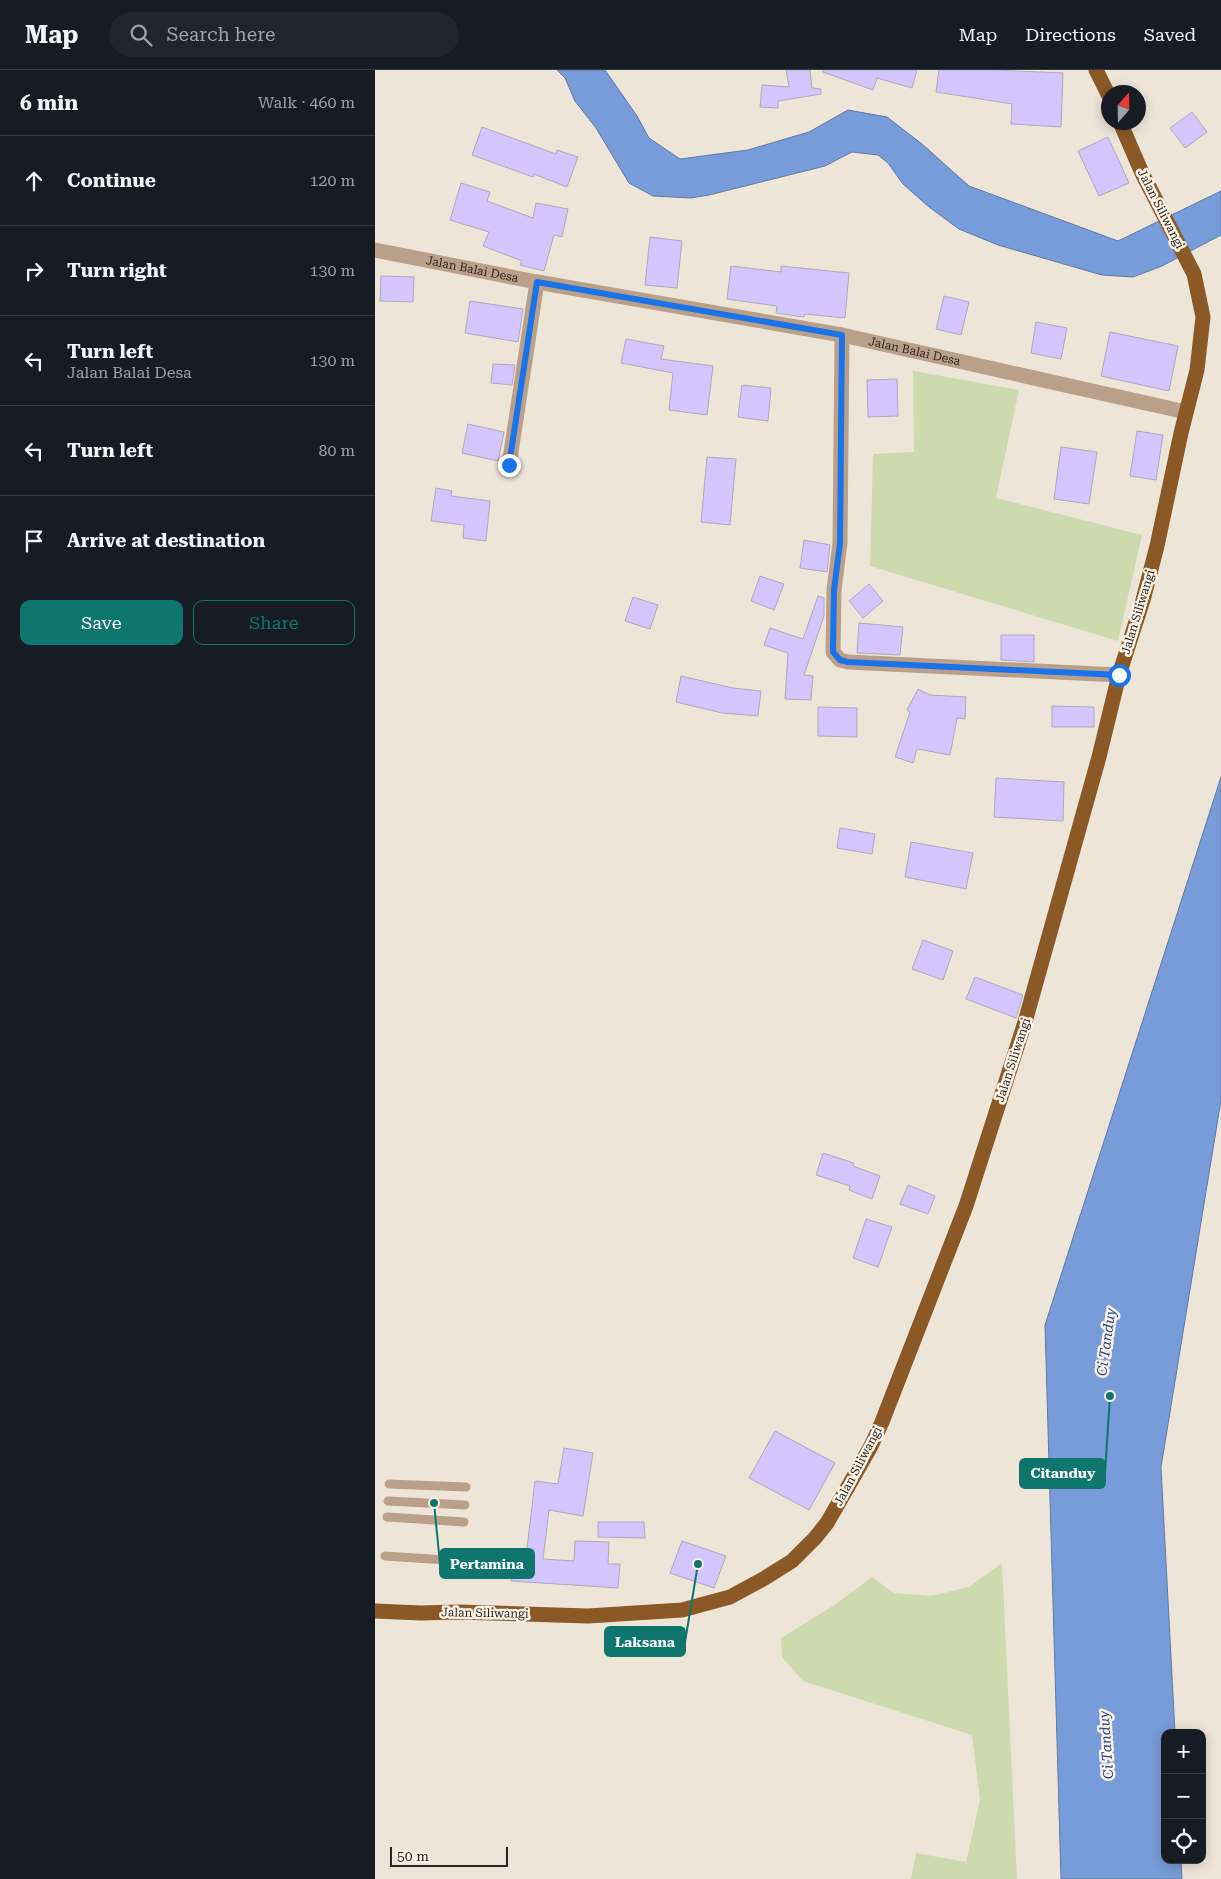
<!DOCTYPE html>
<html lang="en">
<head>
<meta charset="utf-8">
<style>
  body { margin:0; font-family:"Roboto Serif",serif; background:#20242c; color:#f1f3f6 }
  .controls { position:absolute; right:15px; bottom:15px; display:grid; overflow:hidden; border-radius:10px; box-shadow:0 2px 12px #0003 }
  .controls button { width:45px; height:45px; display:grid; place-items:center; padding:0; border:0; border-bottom:1px solid #363941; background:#171b24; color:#f1f3f6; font:25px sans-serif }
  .compass { position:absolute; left:726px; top:15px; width:45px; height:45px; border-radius:50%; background:#171b24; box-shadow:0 2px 12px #0003; rotate:20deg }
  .scale { position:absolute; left:15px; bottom:12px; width:118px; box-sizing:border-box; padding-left:5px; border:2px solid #292622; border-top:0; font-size:14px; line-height:18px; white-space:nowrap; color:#292622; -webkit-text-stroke:4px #fcf3e6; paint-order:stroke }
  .stop { position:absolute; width:15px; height:15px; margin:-11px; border:4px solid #1a73e8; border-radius:50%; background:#fff }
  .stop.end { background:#1a73e8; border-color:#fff; box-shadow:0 1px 5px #0008 }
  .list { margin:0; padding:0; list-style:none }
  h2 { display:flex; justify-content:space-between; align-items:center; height:65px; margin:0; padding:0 20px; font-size:21px }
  h2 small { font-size:16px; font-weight:400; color:#9ea1a6 }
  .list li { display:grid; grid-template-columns:32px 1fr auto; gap:15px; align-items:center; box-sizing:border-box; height:90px; padding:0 20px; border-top:1px solid #363941 }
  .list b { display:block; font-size:19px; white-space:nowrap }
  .list p { margin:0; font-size:16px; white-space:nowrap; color:#9ea1a6 }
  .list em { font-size:16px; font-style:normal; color:#9ea1a6 }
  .actions { display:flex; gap:10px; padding:15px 20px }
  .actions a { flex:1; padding:11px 0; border:1px solid #0f766e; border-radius:10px; text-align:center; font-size:18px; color:#0f766e }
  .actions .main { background:#0f766e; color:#fff }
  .icon { flex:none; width:28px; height:28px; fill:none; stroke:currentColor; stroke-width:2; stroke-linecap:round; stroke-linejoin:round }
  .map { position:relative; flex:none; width:846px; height:1809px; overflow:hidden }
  header { display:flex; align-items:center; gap:30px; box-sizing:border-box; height:70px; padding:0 25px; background:#171b24; border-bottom:1px solid #363941 }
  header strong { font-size:24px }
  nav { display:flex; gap:28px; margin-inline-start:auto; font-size:18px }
  .search { width:350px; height:45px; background:#20242c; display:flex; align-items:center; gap:12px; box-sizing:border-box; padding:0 18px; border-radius:28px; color:#9ea1a6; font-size:19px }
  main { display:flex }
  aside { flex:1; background:#171b24 }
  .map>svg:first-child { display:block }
  .green { fill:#ccdaae }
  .water { fill:#789cd9; stroke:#6079a2 }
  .building { fill:#d3c6ff; stroke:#adaab7 }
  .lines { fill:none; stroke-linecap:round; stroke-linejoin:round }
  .service { stroke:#baa089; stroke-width:9 }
  .minor { stroke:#baa089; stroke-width:15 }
  .trunk { stroke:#8a5926; stroke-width:15 }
  .route { stroke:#1a73e8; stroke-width:6 }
  .labels { text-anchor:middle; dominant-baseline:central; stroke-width:5; stroke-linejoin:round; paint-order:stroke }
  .street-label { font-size:12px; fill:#292622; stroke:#fcf3e6 }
  .water-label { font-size:14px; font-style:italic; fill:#184189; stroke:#fcf3e6 }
  .leader { fill:none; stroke:#0f766e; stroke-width:2 }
  .callout-dot { fill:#0f766e; stroke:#fcf3e6; stroke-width:2 }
  .callout { fill:#0f766e; stroke:#0f766e; stroke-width:2 }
  .callout-label { font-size:14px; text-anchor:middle; font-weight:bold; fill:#fff }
</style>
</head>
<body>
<header>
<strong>Map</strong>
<div class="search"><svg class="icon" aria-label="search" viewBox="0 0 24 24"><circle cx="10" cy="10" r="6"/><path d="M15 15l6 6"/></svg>Search here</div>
<nav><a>Map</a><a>Directions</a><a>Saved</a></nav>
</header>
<main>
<aside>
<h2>6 min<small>Walk · 460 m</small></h2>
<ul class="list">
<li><svg class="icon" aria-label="ahead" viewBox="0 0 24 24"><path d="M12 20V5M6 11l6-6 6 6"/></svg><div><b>Continue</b></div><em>120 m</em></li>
<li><svg class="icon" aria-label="right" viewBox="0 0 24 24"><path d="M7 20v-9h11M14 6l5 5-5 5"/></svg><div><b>Turn right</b></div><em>130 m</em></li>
<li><svg class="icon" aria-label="left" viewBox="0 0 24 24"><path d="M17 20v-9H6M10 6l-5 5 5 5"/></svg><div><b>Turn left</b><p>Jalan Balai Desa</p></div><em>130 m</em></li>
<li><svg class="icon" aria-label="left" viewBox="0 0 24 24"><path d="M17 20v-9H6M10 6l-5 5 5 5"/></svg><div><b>Turn left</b></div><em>80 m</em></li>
<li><svg class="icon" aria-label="arrive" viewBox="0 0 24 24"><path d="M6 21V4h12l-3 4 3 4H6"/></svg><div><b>Arrive at destination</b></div></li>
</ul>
<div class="actions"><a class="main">Save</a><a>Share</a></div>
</aside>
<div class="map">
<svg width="846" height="1809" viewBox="0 0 846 1809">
  <rect width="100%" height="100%" fill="#eee5d9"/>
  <path class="green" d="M 538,301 L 644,320 L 621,428 L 767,465 L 743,571 L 495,496 L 498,384 L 539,382 Z
    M 627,1493 L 642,1809 L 536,1809 L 541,1783 L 591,1792 L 605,1730 L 597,1665 L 428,1611 L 407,1587 L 406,1568 L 461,1534 L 497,1507 L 519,1523 L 556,1526 L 594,1517 Z"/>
  <path class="water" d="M 182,0 L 230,0 L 262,46 L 274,68 L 305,89 L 373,80 L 434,62 L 473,40 L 512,47 L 547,74 L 594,116 L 743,171 L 846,121 L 846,165 L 787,196 L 758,207 L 727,205 L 623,175 L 584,159 L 554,137 L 528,114 L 513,93 L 503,85 L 477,82 L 450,96 L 334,125 L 316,128 L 278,126 L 254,113 L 221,58 L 200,31 L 190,8 Z
    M 846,707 L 846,1030 L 786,1397 L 800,1663 L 790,1663 L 790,1790 L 806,1790 L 807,1809 L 686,1809 L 670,1255 Z"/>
  <path class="building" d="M 411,0 L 435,0 L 437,18 L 446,19 L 446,24 L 403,31 L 403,38 L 385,37 L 387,15 L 414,17 Z
    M 448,0 L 542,0 L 537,18 L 502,8 L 498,20 L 448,2 Z
    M 564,0 L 620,0 L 688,3 L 686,57 L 636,54 L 637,34 L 561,22 Z
    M 817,42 L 832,62 L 810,78 L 795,58 Z
    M 107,57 L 181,84 L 182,80 L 203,87 L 192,117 L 159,104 L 158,107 L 97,85 Z
    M 733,67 L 754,113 L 724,126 L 703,81 Z
    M 86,113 L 115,122 L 112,131 L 158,148 L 161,133 L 193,139 L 187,167 L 179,165 L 169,201 L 145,195 L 147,191 L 108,176 L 114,162 L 75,150 Z
    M 275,167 L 307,171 L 302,218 L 270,215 Z
    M 356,196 L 406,202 L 406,196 L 474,203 L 470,248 L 430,244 L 429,247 L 401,243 L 402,236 L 352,229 Z
    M 6,206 L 39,207 L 38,232 L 5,231 Z
    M 569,226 L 594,232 L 586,265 L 561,259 Z
    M 95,231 L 148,239 L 143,272 L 90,263 Z
    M 661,252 L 692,258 L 686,289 L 656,283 Z
    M 735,262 L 803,276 L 794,321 L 726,306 Z
    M 251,269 L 289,276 L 286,289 L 338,296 L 332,345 L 294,340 L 298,303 L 246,293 Z
    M 118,294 L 140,295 L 137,315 L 116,313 Z
    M 522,309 L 523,346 L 493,347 L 492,310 Z
    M 367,315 L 396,318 L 393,351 L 363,347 Z
    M 93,354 L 129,362 L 123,391 L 87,383 Z
    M 762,361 L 788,365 L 781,410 L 755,406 Z
    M 686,377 L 722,382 L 714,434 L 679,429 Z
    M 332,387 L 361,389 L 355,455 L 326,452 Z
    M 61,418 L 77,421 L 76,426 L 115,431 L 111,471 L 88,468 L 89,455 L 56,451 Z
    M 429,470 L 455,475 L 452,502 L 425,498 Z
    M 385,506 L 409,514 L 399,540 L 376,531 Z
    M 494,514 L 508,531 L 488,548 L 474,531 Z
    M 443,526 L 449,528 L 449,546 L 429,605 L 438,606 L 436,630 L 410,629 L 413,583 L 389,575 L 395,558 L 428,569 Z
    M 258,527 L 283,535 L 275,559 L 250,551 Z
    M 484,553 L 528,557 L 525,585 L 482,583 Z
    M 626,565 L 659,565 L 659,592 L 626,590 Z
    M 306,606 L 358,618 L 386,621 L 383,646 L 347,643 L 301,632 Z
    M 543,619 L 555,625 L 591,627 L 590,649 L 582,648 L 575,685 L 542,679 L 538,693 L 520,687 L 535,642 L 532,640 Z
    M 677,636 L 719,637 L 719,657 L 677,657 Z
    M 443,637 L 482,638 L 482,667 L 443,666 Z
    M 621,708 L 689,712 L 688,751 L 619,747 Z
    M 465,758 L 500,764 L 497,784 L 462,778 Z
    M 536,772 L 598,783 L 591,819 L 530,807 Z
    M 548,870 L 578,881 L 568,910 L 537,899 Z
    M 600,907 L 648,925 L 641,948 L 591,929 Z
    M 448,1083 L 479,1093 L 478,1096 L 505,1106 L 497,1129 L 474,1120 L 475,1116 L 441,1105 Z
    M 533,1115 L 560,1126 L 553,1144 L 525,1134 Z
    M 491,1149 L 517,1157 L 503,1197 L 478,1188 Z
    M 400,1361 L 460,1393 L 434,1440 L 374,1408 Z
    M 189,1378 L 218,1383 L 208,1446 L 174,1440 L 168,1489 L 199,1491 L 200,1471 L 234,1472 L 233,1494 L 245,1494 L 243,1518 L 136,1511 L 138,1486 L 151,1487 L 160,1411 L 183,1414 Z
    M 223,1452 L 269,1452 L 270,1468 L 223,1467 Z
    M 307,1471 L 351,1486 L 339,1518 L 295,1503 Z"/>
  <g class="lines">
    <path class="service" d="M 14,1414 L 91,1417
      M 13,1431 L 90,1435
      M 12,1447 L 89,1452
      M 10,1486 L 86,1491"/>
    <g class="minor">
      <path id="s1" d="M 0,180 L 162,212 L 467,265 L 811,342"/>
      <path d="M 467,265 L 465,473 L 459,520 L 458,582 L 465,590 L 473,592 L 744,605"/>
      <path d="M 134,395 L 162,212"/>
    </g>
    <path class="trunk" d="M 721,0 L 734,26
      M 0,1541 L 46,1543 L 83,1542 L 213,1546 L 307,1540 L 355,1527 L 390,1508 L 417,1491 L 440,1468 L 452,1453 L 474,1415 L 496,1376 L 507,1352 L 591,1136 L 650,952 L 724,687 L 744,605 L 768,530 L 782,476 L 806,363 L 822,300 L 828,247 L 819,204 L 767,103 L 745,52"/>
  </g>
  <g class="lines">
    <path class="route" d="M 134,395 L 162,212 L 467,265 L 465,473 L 459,520 L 458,582 L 465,590 L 473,592 L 744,605"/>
  </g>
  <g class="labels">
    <g class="street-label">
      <text transform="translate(786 139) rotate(63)">Jalan Siliwangi</text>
      <text stroke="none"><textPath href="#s1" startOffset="99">Jalan Balai Desa</textPath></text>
      <text stroke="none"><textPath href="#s1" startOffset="549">Jalan Balai Desa</textPath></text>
      <text transform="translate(763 542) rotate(-73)">Jalan Siliwangi</text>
      <text transform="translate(638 990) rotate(-72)">Jalan Siliwangi</text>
      <text transform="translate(483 1396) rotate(-62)">Jalan Siliwangi</text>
      <text transform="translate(110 1543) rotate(1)">Jalan Siliwangi</text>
    </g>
    <g class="water-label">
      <text transform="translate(731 1272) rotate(-82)">Ci Tanduy</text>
      <text transform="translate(731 1675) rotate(-94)">Ci Tanduy</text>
    </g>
  </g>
  <path class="leader" d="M735 1326L730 1403M59 1433L65 1494M323 1494L310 1572"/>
  <g class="callout-dot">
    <circle cx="735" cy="1326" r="5"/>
    <circle cx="59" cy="1433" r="5"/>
    <circle cx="323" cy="1494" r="5"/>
  </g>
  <g class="callout">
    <rect x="645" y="1389" width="85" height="29" rx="5"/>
    <rect x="65" y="1479" width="94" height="29" rx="5"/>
    <rect x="230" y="1557" width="80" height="29" rx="5"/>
  </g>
  <g class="callout-label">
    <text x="688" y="1408">Citanduy</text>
    <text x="112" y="1499">Pertamina</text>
    <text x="270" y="1577">Laksana</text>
  </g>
</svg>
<div class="controls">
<button>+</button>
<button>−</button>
<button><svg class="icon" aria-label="locate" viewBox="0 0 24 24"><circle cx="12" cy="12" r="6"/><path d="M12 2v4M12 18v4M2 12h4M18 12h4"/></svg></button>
</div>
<svg class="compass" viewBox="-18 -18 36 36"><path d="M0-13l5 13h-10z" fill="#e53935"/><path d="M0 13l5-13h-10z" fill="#9ea1a6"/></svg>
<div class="scale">50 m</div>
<div class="stop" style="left:744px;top:605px"></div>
<div class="stop end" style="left:134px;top:395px"></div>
</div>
</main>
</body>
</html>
